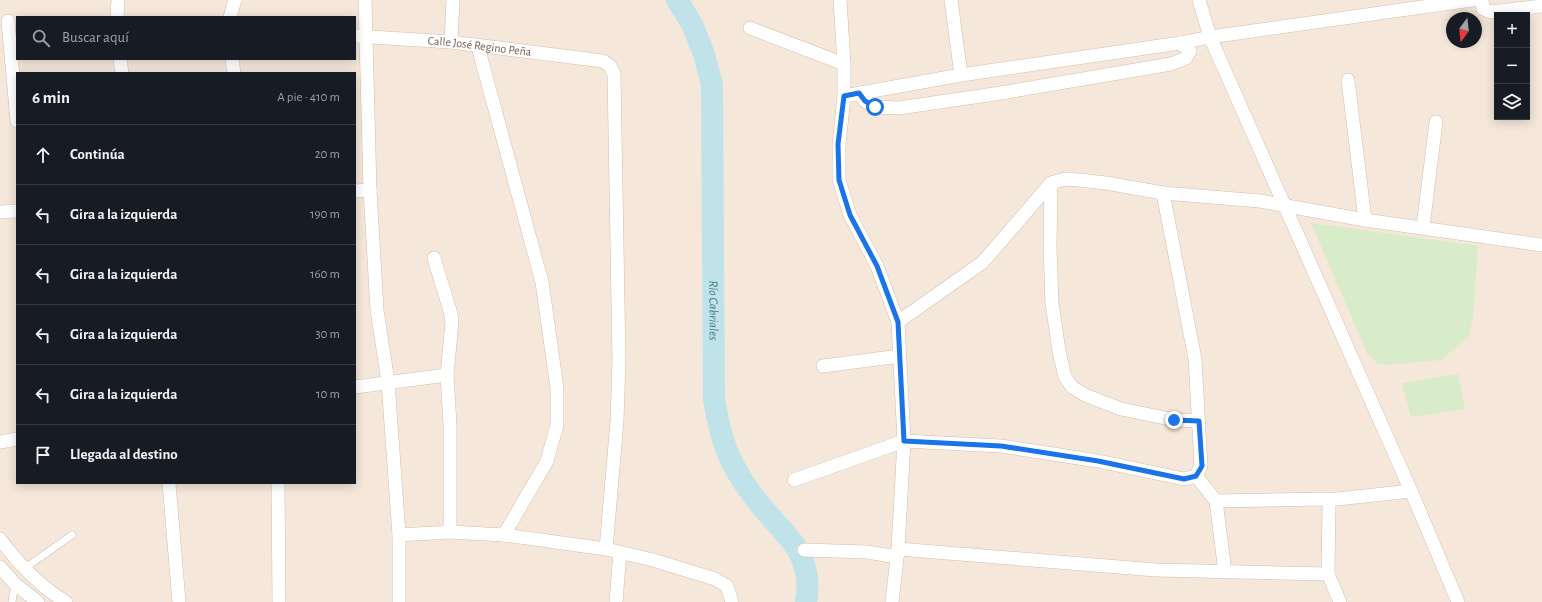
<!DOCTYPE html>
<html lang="es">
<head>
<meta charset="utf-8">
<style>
  body { margin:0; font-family:"Alegreya Sans",sans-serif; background:#20242c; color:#f1f3f6 }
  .controls { position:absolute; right:12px; top:12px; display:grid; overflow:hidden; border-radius:0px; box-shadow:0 2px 10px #0003 }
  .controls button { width:36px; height:36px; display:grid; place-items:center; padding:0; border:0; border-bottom:1px solid #363941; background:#171b24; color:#f1f3f6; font:20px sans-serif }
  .compass { position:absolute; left:1446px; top:12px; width:36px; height:36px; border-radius:50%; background:#171b24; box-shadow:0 2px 10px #0003; rotate:195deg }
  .stop { position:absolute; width:12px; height:12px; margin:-9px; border:3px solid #1a73e8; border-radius:50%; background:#fff }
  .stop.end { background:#1a73e8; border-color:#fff; box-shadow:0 1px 4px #0008 }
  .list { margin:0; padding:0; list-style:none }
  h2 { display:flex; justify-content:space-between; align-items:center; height:52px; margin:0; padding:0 16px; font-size:17px }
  h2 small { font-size:13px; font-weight:400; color:#9ea1a6 }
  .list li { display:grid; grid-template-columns:26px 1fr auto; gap:12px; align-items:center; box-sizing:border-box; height:60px; padding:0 16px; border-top:1px solid #363941 }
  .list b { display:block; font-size:15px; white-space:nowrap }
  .list em { font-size:13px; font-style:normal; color:#9ea1a6 }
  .icon { flex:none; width:22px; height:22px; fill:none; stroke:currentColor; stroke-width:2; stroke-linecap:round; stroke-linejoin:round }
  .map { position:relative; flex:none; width:1542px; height:602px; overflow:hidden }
  .search { position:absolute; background:#171b24; box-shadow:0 2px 10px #0003; left:16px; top:16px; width:340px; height:44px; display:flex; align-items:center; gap:10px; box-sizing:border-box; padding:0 14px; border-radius:0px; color:#9ea1a6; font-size:15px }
  .panel { position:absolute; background:#171b24; box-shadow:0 2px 10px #0003; left:16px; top:72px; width:340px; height:412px; border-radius:0px }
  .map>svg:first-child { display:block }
  .residential { fill:#f5e8da; fill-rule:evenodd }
  .green { fill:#d8ecc9 }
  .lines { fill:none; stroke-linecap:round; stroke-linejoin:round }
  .river { stroke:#bfe3e8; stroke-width:22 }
  .lane-casing { stroke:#d1beb0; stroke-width:8 }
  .street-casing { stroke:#d1beb0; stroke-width:14 }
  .lane { stroke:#fff; stroke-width:7 }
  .street { stroke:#fff; stroke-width:13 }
  .route { stroke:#1a73e8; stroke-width:5 }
  .labels { text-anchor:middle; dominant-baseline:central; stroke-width:3.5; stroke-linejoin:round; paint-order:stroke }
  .street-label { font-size:12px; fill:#7a5c4d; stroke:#fffaf3 }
  .water-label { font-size:13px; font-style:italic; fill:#437c86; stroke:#fffaf3 }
</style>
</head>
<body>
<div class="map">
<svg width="1542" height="602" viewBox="0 0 1542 602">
  <rect width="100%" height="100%" fill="#fdf6ec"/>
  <path class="residential" d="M 0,0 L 1542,0 L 1542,602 L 0,602 ZM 1497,15 L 1527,15 L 1527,117 L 1497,117 ZM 17,17 L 355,17 L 355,59 L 17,59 ZM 1452,18 L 1476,18 L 1476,42 L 1452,42 ZM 17,73 L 355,73 L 355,483 L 17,483 Z"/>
  <path class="green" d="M 1311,223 L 1478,246 L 1473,318 L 1469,336 L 1441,360 L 1389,365 L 1377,363 L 1367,353 Z
    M 1458,374 L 1465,409 L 1411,417 L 1402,383 Z"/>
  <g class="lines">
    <path class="river" id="s1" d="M 677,0 L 692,24 L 704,54 L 712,85 L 714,399 C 719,430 725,453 742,480 C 752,495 763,509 776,523 C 784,532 795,543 800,554 C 807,569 809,586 806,602"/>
    <defs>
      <path id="lane" d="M 25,568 L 72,535
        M 12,602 L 15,584"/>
      <g id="street">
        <path d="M 365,0 L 370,190 L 377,310 L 388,382 L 399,535 L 399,602"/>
        <path d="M 840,0 L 844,64"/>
        <path d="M 951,0 L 961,75"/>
        <path d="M 1199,0 L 1210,37 L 1411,491 L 1458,602"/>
        <path d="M 1482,0 L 1483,9 L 1491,12 L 1542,6"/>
        <path d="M 117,17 L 118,0"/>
        <path d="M 230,17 L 235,0"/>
        <path d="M 8,21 L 17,121"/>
        <path d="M 750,28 L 844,64 L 844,96 L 839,144 L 839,180 L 850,215 L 877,266 L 898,322"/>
        <path id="s2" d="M 355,36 L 451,42 L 603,61 L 610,66 L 614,74 L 619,360 L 617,421 L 606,549"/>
        <path d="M 451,42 L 453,0"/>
        <path d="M 478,47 L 542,282 L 557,388 L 557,425 L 547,461 L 504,535"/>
        <path d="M 120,59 L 122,73"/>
        <path d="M 232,59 L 234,73"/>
        <path d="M 1348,80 L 1365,220"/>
        <path d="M 859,93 L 865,101 L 875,107 L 899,108 L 1001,93 L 1171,64 L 1186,58 L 1190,51 L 1180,43"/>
        <path d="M 844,96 L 961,75 L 1180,43 L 1210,37 L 1472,0"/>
        <path d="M 1051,183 L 1050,247 L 1052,303 L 1059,351 L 1065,377 L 1072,387 L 1085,395 L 1121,409 L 1175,420 L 1199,421"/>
        <path d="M 355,191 L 370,190"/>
        <path d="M 1163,193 L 1195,359 L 1201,466 L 1196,476 L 1216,501 L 1225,572"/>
        <path d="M 0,212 L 17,211"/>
        <path d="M 1423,227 L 1436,122"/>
        <path d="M 434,258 L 451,314 L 452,322 L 447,375 L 450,425 L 450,532"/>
        <path d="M 823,366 L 900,356"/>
        <path d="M 355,387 L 447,375"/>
        <path d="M 0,442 L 17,439"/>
        <path d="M 794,480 L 904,441 L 1001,446 L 1098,461 L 1184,479 L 1196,476"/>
        <path d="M 169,483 L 179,602"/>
        <path d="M 278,483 L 279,602"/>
        <path d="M 1328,500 L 1411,491"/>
        <path d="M 1216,501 L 1322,499 L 1328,500 L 1329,505 L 1328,574 L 1340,602"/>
        <path d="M 399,535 L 450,532 L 504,535 L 606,549 L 653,560 L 715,579 L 727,586 L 732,602"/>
        <path d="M 0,539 C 17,562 41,587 66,602"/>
        <path d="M 898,549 L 1156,570 L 1328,574"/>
        <path d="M 804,550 L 867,552 L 897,557"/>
        <path d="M 0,567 L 15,584 L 38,602"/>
        <path d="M 616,602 L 620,552"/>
        <path d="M 892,602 L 898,549 L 904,441 L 898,322 L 983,262 L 1051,183 L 1065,179 L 1079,180 L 1106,183 L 1163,193 L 1260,201 L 1365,220 L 1542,245"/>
      </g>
    </defs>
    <use href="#lane" class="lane-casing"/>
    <use href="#street" class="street-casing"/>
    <use href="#lane" class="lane"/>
    <use href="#street" class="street"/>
  </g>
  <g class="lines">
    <path class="route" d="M 875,107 L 865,101 L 859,93 L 844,96 L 838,144 L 839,180 L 850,215 L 877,266 L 898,322 L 904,441 L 1001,446 L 1098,461 L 1184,479 L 1196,476 L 1202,466 L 1199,421 L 1174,420"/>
  </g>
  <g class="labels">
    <g class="street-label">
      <text stroke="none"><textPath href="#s2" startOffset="125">Calle José Regino Peña</textPath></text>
    </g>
    <g class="water-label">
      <text stroke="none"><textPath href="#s1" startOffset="318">Río Cabriales</textPath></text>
    </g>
  </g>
</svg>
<div class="controls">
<button>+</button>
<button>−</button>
<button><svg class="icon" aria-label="layers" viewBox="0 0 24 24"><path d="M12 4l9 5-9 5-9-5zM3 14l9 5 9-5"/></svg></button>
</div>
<svg class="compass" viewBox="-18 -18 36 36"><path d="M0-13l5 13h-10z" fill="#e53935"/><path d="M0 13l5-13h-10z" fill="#9ea1a6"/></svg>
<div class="stop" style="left:875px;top:107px"></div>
<div class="stop end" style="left:1174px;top:420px"></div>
<div class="search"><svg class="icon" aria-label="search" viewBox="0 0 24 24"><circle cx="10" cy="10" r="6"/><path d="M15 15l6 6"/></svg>Buscar aquí</div>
<section class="panel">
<h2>6 min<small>A pie · 410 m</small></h2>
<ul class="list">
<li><svg class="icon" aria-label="ahead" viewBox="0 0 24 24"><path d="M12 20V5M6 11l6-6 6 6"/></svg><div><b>Continúa</b></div><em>20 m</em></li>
<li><svg class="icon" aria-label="left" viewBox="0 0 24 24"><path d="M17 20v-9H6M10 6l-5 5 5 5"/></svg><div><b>Gira a la izquierda</b></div><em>190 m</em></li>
<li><svg class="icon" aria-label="left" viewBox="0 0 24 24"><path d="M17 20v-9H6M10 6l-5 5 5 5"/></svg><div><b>Gira a la izquierda</b></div><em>160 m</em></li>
<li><svg class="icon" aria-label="left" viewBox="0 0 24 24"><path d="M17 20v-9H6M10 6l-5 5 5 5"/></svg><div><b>Gira a la izquierda</b></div><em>30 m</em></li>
<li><svg class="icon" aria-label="left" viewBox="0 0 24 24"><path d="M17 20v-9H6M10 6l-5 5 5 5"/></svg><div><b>Gira a la izquierda</b></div><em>10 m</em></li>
<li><svg class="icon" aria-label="arrive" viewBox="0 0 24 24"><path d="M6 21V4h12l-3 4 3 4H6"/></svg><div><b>Llegada al destino</b></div></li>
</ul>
</section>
</div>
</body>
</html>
